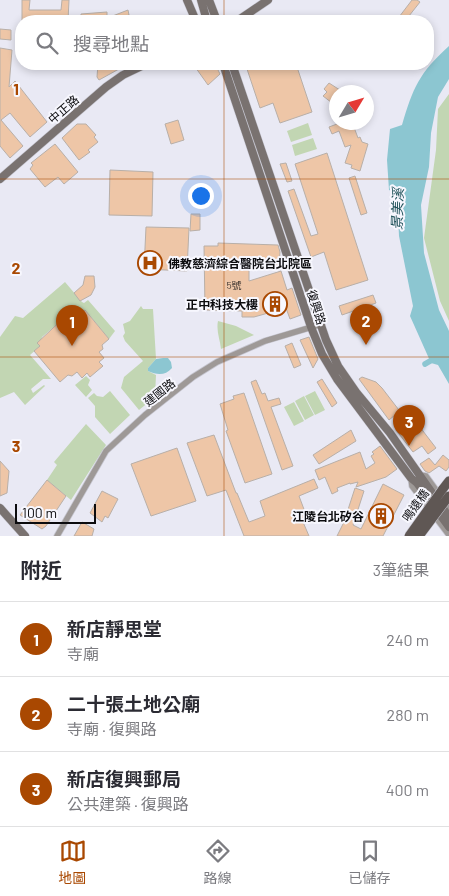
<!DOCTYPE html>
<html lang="zh-TW">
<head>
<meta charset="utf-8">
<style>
  body { margin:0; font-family:Barlow,"Noto Sans TC",sans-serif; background:#f2f2f3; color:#2b2b33 }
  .compass { position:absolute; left:329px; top:85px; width:45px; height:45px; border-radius:50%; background:#fff; box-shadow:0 2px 8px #0003; rotate:52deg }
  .scale { position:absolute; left:15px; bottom:12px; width:81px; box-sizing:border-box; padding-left:5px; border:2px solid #0b0b0e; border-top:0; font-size:14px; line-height:18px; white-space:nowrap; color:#0b0b0e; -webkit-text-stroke:4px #f7f7fe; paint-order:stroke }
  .you { position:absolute; left:200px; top:195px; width:18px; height:18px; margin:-12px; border:4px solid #fff; border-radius:50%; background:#1a73e8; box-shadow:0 0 0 8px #1a73e833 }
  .badge { display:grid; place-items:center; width:32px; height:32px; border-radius:50%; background:#a94801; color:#fff; font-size:16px; font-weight:700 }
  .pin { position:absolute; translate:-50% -41px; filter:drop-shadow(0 1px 2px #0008) }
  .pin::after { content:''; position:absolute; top:26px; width:18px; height:15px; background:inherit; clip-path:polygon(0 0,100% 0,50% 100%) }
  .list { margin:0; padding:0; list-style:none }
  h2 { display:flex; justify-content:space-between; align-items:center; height:65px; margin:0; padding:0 20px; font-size:21px }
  h2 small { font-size:16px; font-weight:400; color:#7c7c81 }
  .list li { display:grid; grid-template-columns:32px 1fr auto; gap:15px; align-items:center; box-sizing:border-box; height:75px; padding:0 20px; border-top:1px solid #e1e1e2 }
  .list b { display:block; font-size:19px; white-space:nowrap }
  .list p { margin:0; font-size:16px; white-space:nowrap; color:#7c7c81 }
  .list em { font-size:16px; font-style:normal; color:#7c7c81 }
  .icon { flex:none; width:28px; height:28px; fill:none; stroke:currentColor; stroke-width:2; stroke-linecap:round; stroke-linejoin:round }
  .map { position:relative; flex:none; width:449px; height:536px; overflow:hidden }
  .search { position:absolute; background:#fff; box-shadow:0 2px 8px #0003; left:15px; right:15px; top:15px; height:55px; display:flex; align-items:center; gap:12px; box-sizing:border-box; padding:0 18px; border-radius:20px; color:#7c7c81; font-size:19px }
  .sheet { height:290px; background:#fff }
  nav { display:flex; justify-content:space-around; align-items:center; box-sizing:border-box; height:70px; border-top:1px solid #e1e1e2; background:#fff; font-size:14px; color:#7c7c81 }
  nav a { display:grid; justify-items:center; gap:2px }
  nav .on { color:#a94801 }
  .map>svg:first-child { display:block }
  .green { fill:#c2d6b3 }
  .water { fill:#8cc6d1 }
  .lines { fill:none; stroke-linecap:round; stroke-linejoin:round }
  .canal { stroke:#8cc6d1; stroke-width:5.5 }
  .building { fill:#eec6a7; stroke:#b8afa8 }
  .street-casing { stroke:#c5c5cf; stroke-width:7 }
  .secondary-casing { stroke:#c5c5cf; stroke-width:9 }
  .primary-casing { stroke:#c5c5cf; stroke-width:10 }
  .street { stroke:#9e9997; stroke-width:5.5 }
  .secondary { stroke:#797270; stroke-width:8 }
  .primary { stroke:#5f5754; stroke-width:9 }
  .primary-bridge-casing { stroke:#c5c5cf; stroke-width:10; stroke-linecap:butt }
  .primary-bridge { stroke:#5f5754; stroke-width:9 }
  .grid { fill:none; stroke:#a94801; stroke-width:1; stroke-opacity:0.55 }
  .labels { text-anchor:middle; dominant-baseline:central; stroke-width:4; stroke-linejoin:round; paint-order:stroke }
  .number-label { font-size:10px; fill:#443a34 }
  .street-label { font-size:12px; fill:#0b0b0e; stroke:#f7f7fe }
  .poi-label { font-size:12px; font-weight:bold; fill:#0b0b0e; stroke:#f7f7fe; text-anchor:end }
  .water-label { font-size:14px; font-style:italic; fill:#1f5159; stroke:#f7f7fe }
  .grid-label { font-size:16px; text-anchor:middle; font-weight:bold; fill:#a94801; stroke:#f7f7fe; stroke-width:4; stroke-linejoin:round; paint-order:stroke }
</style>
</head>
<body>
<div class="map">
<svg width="449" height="536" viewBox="0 0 449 536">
  <rect width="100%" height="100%" fill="#e9e9f4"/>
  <path class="green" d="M 449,94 L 449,321 L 440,301 L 424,238 L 436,150 L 438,109 Z
    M 308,123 L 312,135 L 291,142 L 287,131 Z
    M 313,138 L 317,149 L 295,156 L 292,145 Z
    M 65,282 L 82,302 L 84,303 L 88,300 L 115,331 L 109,339 L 85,310 L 79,315 L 75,311 L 69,316 L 68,315 L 42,337 L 40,346 L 30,355 L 51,379 L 43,379 L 31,389 L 33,393 L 44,385 L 45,386 L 25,405 L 14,392 L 0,398 L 0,337 L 15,316 L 23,318 Z
    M 141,306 L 143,309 L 153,309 L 156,359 L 148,368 L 148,371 L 156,375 L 155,397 L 139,410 L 121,388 L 124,377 L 143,361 L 125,341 L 123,336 L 125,333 L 123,324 L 130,321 Z
    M 218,321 L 236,326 L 254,335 L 221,349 C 220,339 216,331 218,321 Z
    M 86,376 L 90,380 L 88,385 L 92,390 L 86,397 L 75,385 Z
    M 110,391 L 130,415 L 110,434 L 95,417 L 95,406 L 88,398 L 94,393 L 97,396 L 103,397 Z
    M 315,391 L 325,410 L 315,415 L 305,396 Z
    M 304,396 L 314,415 L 305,420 L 295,401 Z
    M 294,402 L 304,421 L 294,426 L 284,407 Z
    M 86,424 L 106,445 L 71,500 L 47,480 L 57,465 L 54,462 Z"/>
  <path class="water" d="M 449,46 L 449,79 L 438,97 L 431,133 L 429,167 L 421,205 L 424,253 L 439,310 L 449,331 L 449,384 L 438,365 L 431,363 L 410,316 L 413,306 L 399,236 L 397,193 L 389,190 L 387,160 L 390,129 L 402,125 C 413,88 419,73 449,46 Z
    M 163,358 L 168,358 L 171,362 L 172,368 C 165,376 157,375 148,371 L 148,368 L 156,359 Z"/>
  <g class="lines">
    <path class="canal" d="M 425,364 L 437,357"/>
  </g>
  <path class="building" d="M 22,0 L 30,0 L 29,10 L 61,10 L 62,0 L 69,0 L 68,21 L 30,20 L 30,21 L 22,21 Z
    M 412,0 L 417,0 L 420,2 L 405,21 L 396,21 Z
    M 128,10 L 129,15 L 111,21 L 110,17 Z
    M 107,12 L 107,19 L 97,21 L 81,21 L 81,14 Z
    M 0,29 L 11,30 L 11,40 L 0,39 Z
    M 0,48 L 12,50 L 9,87 L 15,81 L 47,122 L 30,137 L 10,113 L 1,120 L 23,146 L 10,158 L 0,146 Z
    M 98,64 L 128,64 L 99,80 L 97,77 Z
    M 193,64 L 215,64 L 220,74 L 208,85 Z
    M 253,64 L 296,64 L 312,112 L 280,123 L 273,103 L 260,108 L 246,66 Z
    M 329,83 L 343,92 L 336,92 L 336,106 L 323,96 L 327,92 L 324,89 Z
    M 178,120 L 184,140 L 171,144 L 165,124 Z
    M 337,122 L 352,122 L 358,138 L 360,137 L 362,142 L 368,144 L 360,171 L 351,168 L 352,165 L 345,163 L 351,145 L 345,147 L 339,131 L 332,134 L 329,127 L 337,124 Z
    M 77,124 L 86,124 L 96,135 L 94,137 L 98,142 L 88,150 L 90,152 L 79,160 L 62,138 Z
    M 55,144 L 78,172 L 64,184 L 58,177 L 45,187 L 30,169 L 33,165 L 31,163 Z
    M 327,153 L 368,280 L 336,290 L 324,252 L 311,257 L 288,191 L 294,189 L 311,236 L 318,234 L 295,164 Z
    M 286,163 L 292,181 L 287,182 L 280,164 Z
    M 110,170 L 153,172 L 152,216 L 109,215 Z
    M 355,176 L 367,213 L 361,215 L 349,178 Z
    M 191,214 L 200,214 L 200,230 L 190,231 Z
    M 146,227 L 189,228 L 187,271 L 144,269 Z
    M 218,243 L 278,245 L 280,252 L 279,267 L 249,265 L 249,281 L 281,271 L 287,290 L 292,288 L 301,315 L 290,319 L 286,308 L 254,317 L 242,317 L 242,311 L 205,310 L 204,246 L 218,246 Z
    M 85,276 L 94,276 L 95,287 L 91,295 L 80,301 L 74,293 L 83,285 Z
    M 373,295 L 376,303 L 342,315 L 339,306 Z
    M 85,310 L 109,339 L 102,345 L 103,349 L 99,352 L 104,358 L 99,362 L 103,366 L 90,377 L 87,373 L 82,378 L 77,372 L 72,376 L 68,375 L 60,382 L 34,351 L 40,346 L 37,343 L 68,314 L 69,316 L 76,311 L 79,315 Z
    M 309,337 L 318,359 L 313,368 L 300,340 Z
    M 292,343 L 301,365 L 294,368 L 285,346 Z
    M 362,377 L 376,382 L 382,388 L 402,414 L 399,417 L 395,415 L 389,420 L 359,379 Z
    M 322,379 L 337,403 L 332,407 L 317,382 Z
    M 256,380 L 262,394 L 265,393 L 268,401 L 279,398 L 281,404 L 271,407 L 293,466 L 282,470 L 251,382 Z
    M 244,393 L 272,474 L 245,483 L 226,431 L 228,430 L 220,404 L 234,399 L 233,396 Z
    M 413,418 L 436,448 L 428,454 L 422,446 L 413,452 L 396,430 Z
    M 351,430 L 356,441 L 319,464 L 313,455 Z
    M 214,435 L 236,493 L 237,493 L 249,522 L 265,516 L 260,501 L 314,479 L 318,488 L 299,496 L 308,520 L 303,522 L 309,536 L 244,536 L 226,490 L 207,496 L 187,443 Z
    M 380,446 L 397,469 L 386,477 L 356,487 L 358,482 L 350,484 L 350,483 L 337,488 L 338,491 L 332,494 L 325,477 L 319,480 L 315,470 L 360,452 L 366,469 L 375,463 L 371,456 L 374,454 L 372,452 Z
    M 177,448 L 196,501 L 151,516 L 131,464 Z
    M 443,455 L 449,460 L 449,467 L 446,471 L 439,466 L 429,473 L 425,471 L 420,464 L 429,458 L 435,465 Z
    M 0,461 L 9,471 L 7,493 L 0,496 Z
    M 47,480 L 66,496 L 46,526 L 42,529 L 20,515 Z
    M 383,484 L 404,495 L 383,536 L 337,536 L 344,522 L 355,488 L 364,491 L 353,525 L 361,529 Z
    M 102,491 L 118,499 L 108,518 L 105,516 L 102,522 L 90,513 Z
    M 82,522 L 94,529 L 92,536 L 74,536 Z"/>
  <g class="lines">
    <defs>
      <path id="street" d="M 420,475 L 426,476 L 449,508
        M 411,478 L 412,486 L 449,535
        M 57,536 L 106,451 L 145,415 L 193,377 L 217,362 L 265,341 L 322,324"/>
      <path id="secondary" d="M 187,0 L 196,21
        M 201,0 L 207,21
        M 209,0 L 217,21
        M 237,21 L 268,0
        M 223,64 L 311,327 L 322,354 L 337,379 L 411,478 L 417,483 L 449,527
        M 232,64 L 326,340 L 338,366 L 356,392 L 390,433 L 449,517
        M 0,179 L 106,87 L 123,75 L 146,64
        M 0,508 L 25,536"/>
      <path id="primary" d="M 442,490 L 449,481"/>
    </defs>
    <use href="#street" class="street-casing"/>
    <use href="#secondary" class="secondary-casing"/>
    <use href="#primary" class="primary-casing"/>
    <use href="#street" class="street"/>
    <use href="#secondary" class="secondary"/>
    <use href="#primary" class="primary"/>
    <defs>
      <path id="primary-bridge" d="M 409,536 L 442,490
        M 419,536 L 449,496"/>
    </defs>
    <use href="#primary-bridge" class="primary-bridge-casing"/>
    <use href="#primary-bridge" class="primary-bridge"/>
  </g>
  <path class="grid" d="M 224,0 L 224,21M 224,64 L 224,536M 0,179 L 449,179M 0,357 L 449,357"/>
  <defs>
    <symbol id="hospital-ring" viewBox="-11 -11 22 22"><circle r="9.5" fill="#f7f7fe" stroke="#a94801" stroke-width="1.5"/><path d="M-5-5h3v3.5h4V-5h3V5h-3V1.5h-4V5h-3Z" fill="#a94801"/></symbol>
    <symbol id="building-ring" viewBox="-11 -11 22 22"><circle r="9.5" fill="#f7f7fe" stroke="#a94801" stroke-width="1.5"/><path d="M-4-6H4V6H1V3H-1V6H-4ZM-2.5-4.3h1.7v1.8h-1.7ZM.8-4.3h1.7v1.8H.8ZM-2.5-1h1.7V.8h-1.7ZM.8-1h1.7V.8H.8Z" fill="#a94801"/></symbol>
  </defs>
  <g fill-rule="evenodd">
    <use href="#hospital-ring" x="136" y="249" width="28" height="28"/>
    <use href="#building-ring" x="261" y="290" width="28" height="28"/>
    <use href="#building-ring" x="367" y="502" width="28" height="28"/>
  </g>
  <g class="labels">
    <g class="number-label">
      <text x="234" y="285">5號</text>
    </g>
    <g class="street-label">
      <text transform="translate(63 109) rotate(-41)">中正路</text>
      <text transform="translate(317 307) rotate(72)">復興路</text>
      <text transform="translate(159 392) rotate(-38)">建國路</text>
      <text transform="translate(415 505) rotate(-54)">鳴遠橋</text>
    </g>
    <g class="poi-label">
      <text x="168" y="263" text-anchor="start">佛教慈濟綜合醫院台北院區</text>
      <text x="258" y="304">正中科技大樓</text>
      <text x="364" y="516">江陵台北矽谷</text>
    </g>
    <g class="water-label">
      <text transform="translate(397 209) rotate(-88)">景美溪</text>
    </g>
  </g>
  <g class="grid-label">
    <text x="16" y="95">1</text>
    <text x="16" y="274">2</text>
    <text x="16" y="452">3</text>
  </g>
</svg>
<svg class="compass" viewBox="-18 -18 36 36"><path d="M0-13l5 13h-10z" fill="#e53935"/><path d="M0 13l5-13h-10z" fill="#7c7c81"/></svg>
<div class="scale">100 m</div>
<div class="you"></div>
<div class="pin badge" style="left:72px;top:346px">1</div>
<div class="pin badge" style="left:366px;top:345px">2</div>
<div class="pin badge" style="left:409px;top:446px">3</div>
<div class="search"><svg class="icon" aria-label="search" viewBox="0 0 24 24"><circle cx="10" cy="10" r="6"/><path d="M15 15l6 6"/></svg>搜尋地點</div>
</div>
<section class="sheet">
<h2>附近<small>3筆結果</small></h2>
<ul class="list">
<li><span class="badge">1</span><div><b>新店靜思堂</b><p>寺廟</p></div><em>240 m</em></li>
<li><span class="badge">2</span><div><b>二十張土地公廟</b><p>寺廟 · 復興路</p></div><em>280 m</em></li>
<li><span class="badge">3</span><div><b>新店復興郵局</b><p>公共建築 · 復興路</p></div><em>400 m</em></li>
</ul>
</section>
<nav>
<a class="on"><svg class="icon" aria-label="map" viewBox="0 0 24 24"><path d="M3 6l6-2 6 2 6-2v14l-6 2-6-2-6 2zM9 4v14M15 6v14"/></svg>地圖</a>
<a><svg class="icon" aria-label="directions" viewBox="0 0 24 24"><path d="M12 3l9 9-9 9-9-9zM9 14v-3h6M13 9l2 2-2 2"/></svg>路線</a>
<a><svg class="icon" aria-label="saved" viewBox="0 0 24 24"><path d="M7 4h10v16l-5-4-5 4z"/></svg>已儲存</a>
</nav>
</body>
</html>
